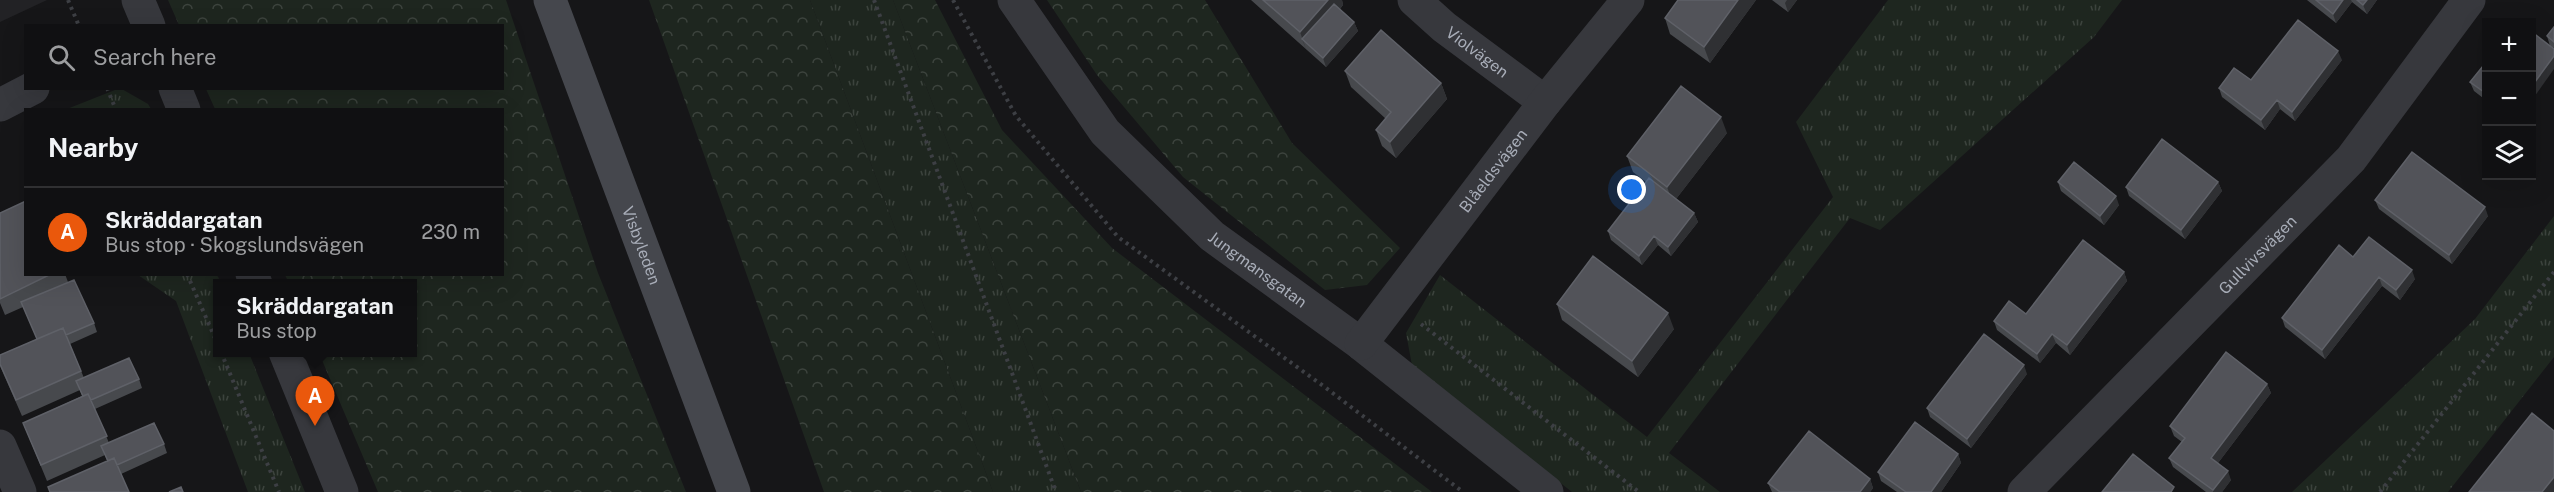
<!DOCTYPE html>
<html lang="en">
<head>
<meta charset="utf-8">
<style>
  body { margin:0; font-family:"Public Sans",sans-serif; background:#1e1e20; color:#f1f3f6 }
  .controls { position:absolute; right:18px; top:18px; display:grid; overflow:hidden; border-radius:0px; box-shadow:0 6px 24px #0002 }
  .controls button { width:54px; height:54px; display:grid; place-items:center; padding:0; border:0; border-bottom:2px solid #303032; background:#101012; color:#f1f3f6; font:30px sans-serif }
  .you { position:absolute; left:1632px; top:190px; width:21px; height:21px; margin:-15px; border:4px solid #fff; border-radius:50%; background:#1a73e8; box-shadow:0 0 0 9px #1a73e833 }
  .badge { display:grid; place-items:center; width:39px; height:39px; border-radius:50%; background:#ea580c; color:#fff; font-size:20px; font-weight:700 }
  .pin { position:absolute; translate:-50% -50px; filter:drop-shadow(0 2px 3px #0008) }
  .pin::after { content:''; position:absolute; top:32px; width:21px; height:18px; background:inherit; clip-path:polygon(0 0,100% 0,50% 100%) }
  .popup { position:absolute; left:213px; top:279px; width:204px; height:78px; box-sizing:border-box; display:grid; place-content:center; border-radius:0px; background:#101012; filter:drop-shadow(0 2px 4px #0005); font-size:20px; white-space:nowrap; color:#9c9d9f }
  .popup b { font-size:22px; color:#f1f3f6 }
  .popup::after { content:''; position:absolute; left:50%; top:100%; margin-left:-12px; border:12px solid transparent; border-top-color:#101012 }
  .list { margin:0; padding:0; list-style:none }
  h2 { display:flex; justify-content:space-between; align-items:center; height:78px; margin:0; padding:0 24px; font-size:26px }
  h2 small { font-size:20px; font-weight:400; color:#9c9d9f }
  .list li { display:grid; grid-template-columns:39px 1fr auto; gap:18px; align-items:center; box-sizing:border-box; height:90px; padding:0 24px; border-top:2px solid #303032 }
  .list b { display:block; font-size:22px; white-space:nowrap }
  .list p { margin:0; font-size:20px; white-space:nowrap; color:#9c9d9f }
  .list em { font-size:20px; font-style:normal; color:#9c9d9f }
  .icon { flex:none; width:33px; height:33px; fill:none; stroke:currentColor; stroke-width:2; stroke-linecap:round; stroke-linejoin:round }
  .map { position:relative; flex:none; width:2554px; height:492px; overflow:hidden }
  .search { position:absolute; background:#101012; box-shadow:0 6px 24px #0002; left:24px; top:24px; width:480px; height:66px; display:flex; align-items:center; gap:15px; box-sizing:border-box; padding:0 21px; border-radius:0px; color:#9c9d9f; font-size:22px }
  .panel { position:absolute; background:#101012; box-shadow:0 6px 24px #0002; left:24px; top:108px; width:480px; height:168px; border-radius:0px }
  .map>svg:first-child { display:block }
  .built { fill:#222225 }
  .grass { fill:url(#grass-tufts) }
  .forest { fill:url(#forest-crowns) }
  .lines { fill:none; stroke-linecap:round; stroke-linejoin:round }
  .path { stroke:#3d3f44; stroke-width:4; stroke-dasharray:3 4.5; stroke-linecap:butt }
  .minor { stroke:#37383d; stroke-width:33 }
  .secondary { stroke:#45474d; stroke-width:33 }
  .wall { fill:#47494d }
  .shaded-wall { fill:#2f3033 }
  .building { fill:#525359; stroke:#5f6168; stroke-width:1.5 }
  .labels { text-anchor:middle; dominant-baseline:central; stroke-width:4.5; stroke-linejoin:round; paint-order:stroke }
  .street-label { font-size:16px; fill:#a8adb8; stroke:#111113 }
</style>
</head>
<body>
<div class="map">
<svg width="2554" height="492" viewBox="0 0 2554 492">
  <defs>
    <pattern id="grass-tufts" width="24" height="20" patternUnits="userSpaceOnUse" patternTransform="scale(1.5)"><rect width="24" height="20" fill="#1e261f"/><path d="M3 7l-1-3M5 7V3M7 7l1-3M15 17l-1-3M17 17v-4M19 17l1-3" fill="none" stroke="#3c433d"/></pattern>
    <pattern id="forest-crowns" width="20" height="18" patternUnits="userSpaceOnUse" patternTransform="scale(1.5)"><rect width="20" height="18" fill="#1e261f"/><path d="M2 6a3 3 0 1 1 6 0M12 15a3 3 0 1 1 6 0" fill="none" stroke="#3c433d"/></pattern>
  </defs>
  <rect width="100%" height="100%" fill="#161618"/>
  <path class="built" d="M 0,0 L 47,0 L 0,22 Z"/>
  <path class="grass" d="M 810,0 L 893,0 L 1081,492 L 993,492 Z
    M 1888,0 L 2122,0 L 2094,37 L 1880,230 L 1850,218 L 1669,453 L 1720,492 L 1572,492 L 1412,365 L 1406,333 L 1440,275 L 1647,437 L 1833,197 L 1796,122 Z
    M 120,88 L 148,104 L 151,109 L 67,109 Z
    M 2554,216 L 2554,357 L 2448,492 L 2292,492 L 2475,319 Z
    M 138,275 L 217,275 L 221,283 L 218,284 L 218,352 L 249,353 L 305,492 L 248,492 L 176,301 Z"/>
  <path class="forest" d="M 168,0 L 506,0 L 598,273 L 686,492 L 378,492 L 319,353 L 412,352 L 412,284 L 289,283 L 285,275 L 502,274 L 502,110 L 215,109 L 206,89 L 502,88 L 502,26 L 179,25 Z
    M 649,0 L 810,0 L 993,492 L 824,492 Z
    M 893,0 L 935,0 L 1002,130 L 1112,248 L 1432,492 L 1081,492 Z
    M 1047,0 L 1205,0 L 1292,143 L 1400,248 L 1367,285 L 1325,290 L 1183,177 L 1097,75 Z"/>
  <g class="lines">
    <path class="path" d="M 68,0 L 79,26
      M 874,0 L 1056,492
      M 953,0 L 1016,116 L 1118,237 L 1326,388 L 1463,492
      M 107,88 L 116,110
      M 187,274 L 218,345
      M 1421,324 L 1639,492
      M 221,352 L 279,492
      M 2380,492 L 2554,272"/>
    <g class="minor">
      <path d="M 138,0 L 149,26"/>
      <path id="s1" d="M 1014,0 L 1105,132 L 1212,236 L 1361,344 L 1547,492"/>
      <path id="s2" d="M 1414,0 L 1444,27 L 1545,102"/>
      <path d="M 175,88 L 184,110"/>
      <path d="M 0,105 L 33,88"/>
      <path d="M 252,274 L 256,284"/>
      <path id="s3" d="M 1361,344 L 1545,102 L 1628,0"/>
      <path d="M 285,352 L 342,492"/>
      <path d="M 0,446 L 20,492"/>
      <path id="s4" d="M 2024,492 L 2351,159 L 2469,0"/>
    </g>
    <path class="secondary" id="s5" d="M 550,0 L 734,492"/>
  </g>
  <path class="wall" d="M 1251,0 L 1342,0 L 1343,5 L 1340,9 L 1354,22 L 1358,31 L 1326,67 Z
    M 1756,0 L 1710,63 L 1670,34 L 1665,18 Z
    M 1772,0 L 1797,0 L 1788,12 Z
    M 2307,0 L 2377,0 L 2367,14 L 2352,2 L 2336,23 Z
    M 2554,27 L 2554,48 L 2550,46 L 2547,36 Z
    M 2342,60 L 2295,121 L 2280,109 L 2265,130 L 2222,97 L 2219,88 Z
    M 2487,61 L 2487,101 L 2474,91 L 2470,82 Z
    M 1345,71 L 1441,83 L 1447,99 L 1396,158 L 1382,146 L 1376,130 L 1386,119 L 1351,87 Z
    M 1727,133 L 1676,199 L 1694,213 L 1698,222 L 1671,256 L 1658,245 L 1642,265 L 1611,240 L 1608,231 L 1646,182 L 1633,172 L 1627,156 Z
    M 2058,182 L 2119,205 L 2104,225 L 2061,191 Z
    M 2218,182 L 2222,191 L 2185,239 L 2129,196 L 2126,187 Z
    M 2375,200 L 2488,216 L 2452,264 L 2379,209 Z
    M 0,213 L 26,274 L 65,274 L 68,282 L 94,323 L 97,332 L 70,344 L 84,378 L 139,379 L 142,388 L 95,409 L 109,443 L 164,444 L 167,453 L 121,474 L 107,461 L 105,455 L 47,481 L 23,423 L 82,396 L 80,390 L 22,416 L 0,366 L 0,355 L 37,339 L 23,307 L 5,315 L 0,303 Z
    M 2353,257 L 2415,279 L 2400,300 L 2382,286 L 2325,359 L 2285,327 L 2282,318 Z
    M 2124,272 L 2127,281 L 2070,355 L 2056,343 L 2040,363 L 1997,330 L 1994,321 L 2026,314 Z
    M 1557,304 L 1674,329 L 1638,377 L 1562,320 Z
    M 2027,374 L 1971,448 L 1930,417 L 1927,408 Z
    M 2267,384 L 2271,393 L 2218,463 L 2231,480 L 2222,492 L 2206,492 L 2173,467 L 2169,458 L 2182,442 L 2174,436 L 2170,426 Z
    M 1958,454 L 1961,463 L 1941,492 L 1897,492 L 1881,481 L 1878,472 Z
    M 1870,479 L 1873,488 L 1870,492 L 1772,492 L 1768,483 Z"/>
  <path class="shaded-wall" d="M 1328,0 L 1342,0 L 1343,5 L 1309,45 L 1302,39 L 1306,49 L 1300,32 Z
    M 1738,0 L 1756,0 L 1710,63 L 1704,47 Z
    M 1787,0 L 1797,0 L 1788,12 L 1785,3 Z
    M 2343,0 L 2351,0 L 2352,2 L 2336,23 L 2333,14 Z
    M 2367,0 L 2377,0 L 2367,14 L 2363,5 Z
    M 1354,22 L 1358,31 L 1326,67 L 1323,58 Z
    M 2338,51 L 2342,60 L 2295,121 L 2292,112 Z
    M 2554,56 L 2554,69 L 2532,100 L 2532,86 Z
    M 1441,83 L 1447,99 L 1396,158 L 1390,142 Z
    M 2277,100 L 2280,109 L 2265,130 L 2261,120 Z
    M 1721,117 L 1727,133 L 1673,203 L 1667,187 Z
    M 2218,182 L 2222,191 L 2185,239 L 2181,230 Z
    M 2116,196 L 2119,205 L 2104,225 L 2100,216 Z
    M 2485,207 L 2488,216 L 2452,264 L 2449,255 Z
    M 1694,213 L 1698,222 L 1671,256 L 1668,247 Z
    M 1654,236 L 1658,245 L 1642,265 L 1639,256 Z
    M 2412,270 L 2415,279 L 2400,300 L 2396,290 Z
    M 2124,272 L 2127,281 L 2070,355 L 2067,345 Z
    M 2379,277 L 2382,286 L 2325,359 L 2322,350 Z
    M 1668,313 L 1674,329 L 1638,377 L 1632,361 Z
    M 2052,334 L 2056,343 L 2040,363 L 2037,354 Z
    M 2024,365 L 2027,374 L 1971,448 L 1967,439 Z
    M 2267,384 L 2271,393 L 2215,467 L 2211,458 Z
    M 1958,454 L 1961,463 L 1941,492 L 1931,492 Z
    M 2228,471 L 2231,480 L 2222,492 L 2213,492 L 2213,490 Z
    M 2554,477 L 2554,492 L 2542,492 Z
    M 1870,479 L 1873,488 L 1870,492 L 1860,492 Z"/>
  <path class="building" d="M 1263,0 L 1328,0 L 1300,32 Z
    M 1678,0 L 1738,0 L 1704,47 L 1665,18 Z
    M 2316,0 L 2343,0 L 2333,14 Z
    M 2357,0 L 2367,0 L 2363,5 Z
    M 1334,4 L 1354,22 L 1323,58 L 1302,39 Z
    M 2298,20 L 2338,51 L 2292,112 L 2277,100 L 2261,120 L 2219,88 L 2234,68 L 2251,80 Z
    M 2554,27 L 2554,42 L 2547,36 Z
    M 1381,30 L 1441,83 L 1390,142 L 1376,130 L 1391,112 L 1345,71 Z
    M 2532,32 L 2554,49 L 2554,56 L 2532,86 Z
    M 2487,61 L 2487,94 L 2470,82 Z
    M 1681,86 L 1721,117 L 1667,187 L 1627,156 Z
    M 2162,139 L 2218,182 L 2181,230 L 2126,187 Z
    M 2412,152 L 2485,207 L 2449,255 L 2375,200 Z
    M 2074,162 L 2116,196 L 2100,216 L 2058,182 Z
    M 1649,178 L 1694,213 L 1668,247 L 1654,236 L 1639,256 L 1608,231 Z
    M 26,201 L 26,274 L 51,274 L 0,299 L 0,213 Z
    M 2369,237 L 2412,270 L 2396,290 L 2379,277 L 2322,350 L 2282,318 L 2339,245 L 2353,257 Z
    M 2083,240 L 2124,272 L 2067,345 L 2052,334 L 2037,354 L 1994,321 L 2009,301 L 2026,314 Z
    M 1593,256 L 1668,313 L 1632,361 L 1557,304 Z
    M 74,280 L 94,323 L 66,335 L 63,328 L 37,339 L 21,302 Z
    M 63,328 L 81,371 L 16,400 L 0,364 L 0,355 Z
    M 1984,334 L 2024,365 L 1967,439 L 1927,408 Z
    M 2226,352 L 2267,384 L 2211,458 L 2228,471 L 2213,490 L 2169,458 L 2185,438 L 2170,426 Z
    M 129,358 L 139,379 L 91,400 L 88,394 L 83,396 L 76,381 Z
    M 88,394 L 107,436 L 41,465 L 23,423 Z
    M 2532,413 L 2554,431 L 2554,477 L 2542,492 L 2469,492 Z
    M 1915,422 L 1958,454 L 1931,492 L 1906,492 L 1878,472 Z
    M 154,423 L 164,444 L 117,465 L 114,458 L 108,461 L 101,446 Z
    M 1809,431 L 1870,479 L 1860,492 L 1780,492 L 1768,483 Z
    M 2133,454 L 2174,487 L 2171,492 L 2102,492 Z
    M 114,458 L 129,492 L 50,492 L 48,487 Z
    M 181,487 L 183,492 L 169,492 Z"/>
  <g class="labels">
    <g class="street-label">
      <text stroke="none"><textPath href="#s2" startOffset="82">Violvägen</textPath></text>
      <text stroke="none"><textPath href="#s3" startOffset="218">Blåeldsvägen</textPath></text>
      <text stroke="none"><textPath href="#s5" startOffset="262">Visbyleden</textPath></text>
      <text stroke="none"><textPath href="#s4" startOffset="333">Gullvivsvägen</textPath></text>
      <text stroke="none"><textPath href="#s1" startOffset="366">Jungmansgatan</textPath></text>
    </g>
  </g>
</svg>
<div class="controls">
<button>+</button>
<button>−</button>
<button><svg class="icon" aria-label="layers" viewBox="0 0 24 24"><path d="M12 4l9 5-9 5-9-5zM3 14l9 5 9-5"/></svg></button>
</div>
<div class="you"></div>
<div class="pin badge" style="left:315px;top:426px">A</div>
<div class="popup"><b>Skräddargatan</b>Bus stop</div>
<div class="search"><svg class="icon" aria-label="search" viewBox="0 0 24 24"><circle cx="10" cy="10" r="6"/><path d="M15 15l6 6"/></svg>Search here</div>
<section class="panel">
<h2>Nearby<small></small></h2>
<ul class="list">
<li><span class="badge">A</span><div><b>Skräddargatan</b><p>Bus stop · Skogslundsvägen</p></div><em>230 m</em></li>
</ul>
</section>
</div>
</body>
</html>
